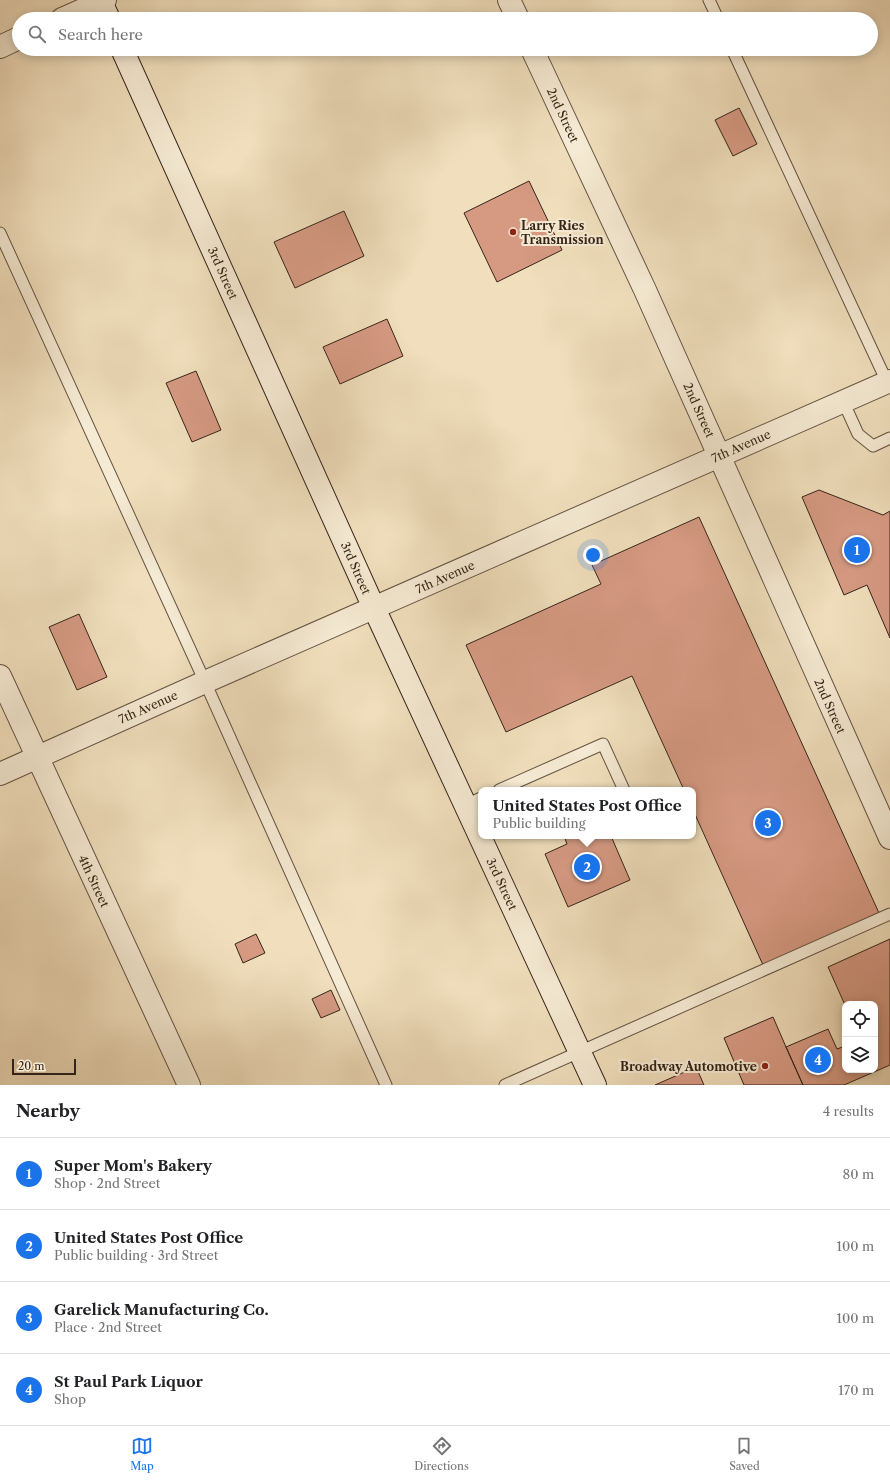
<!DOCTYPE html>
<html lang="en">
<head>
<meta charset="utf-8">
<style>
  body { margin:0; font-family:"Libre Caslon Text",serif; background:#f2f2f2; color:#202124 }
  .controls { position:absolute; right:12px; bottom:12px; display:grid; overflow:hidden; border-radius:8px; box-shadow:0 2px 10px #0003 }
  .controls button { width:36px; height:36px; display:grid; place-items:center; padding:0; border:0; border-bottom:1px solid #e0e0e0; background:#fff; color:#202124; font:20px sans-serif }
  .scale { position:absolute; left:12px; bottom:10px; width:64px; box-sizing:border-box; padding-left:4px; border:2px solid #362418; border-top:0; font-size:11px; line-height:14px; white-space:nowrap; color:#362418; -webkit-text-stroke:3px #f5ead3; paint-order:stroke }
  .you { position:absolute; left:593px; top:555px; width:14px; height:14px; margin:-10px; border:3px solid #fff; border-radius:50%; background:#1a73e8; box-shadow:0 0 0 6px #1a73e833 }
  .badge { display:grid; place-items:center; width:26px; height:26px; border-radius:50%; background:#1a73e8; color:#fff; font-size:13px; font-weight:700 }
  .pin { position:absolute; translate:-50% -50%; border:2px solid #fff; box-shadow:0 1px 4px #0006 }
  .popup { position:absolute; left:478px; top:787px; width:218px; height:52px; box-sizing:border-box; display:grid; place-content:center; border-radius:8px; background:#fff; filter:drop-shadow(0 1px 3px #0005); font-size:13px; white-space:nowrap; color:#757577 }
  .popup b { font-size:15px; color:#202124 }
  .popup::after { content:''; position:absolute; left:50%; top:100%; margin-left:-8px; border:8px solid transparent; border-top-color:#fff }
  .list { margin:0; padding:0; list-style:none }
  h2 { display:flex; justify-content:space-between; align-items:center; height:52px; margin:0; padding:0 16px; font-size:17px }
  h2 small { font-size:13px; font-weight:400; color:#757577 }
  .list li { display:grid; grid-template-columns:26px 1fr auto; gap:12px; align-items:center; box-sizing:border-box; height:72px; padding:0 16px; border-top:1px solid #e0e0e0 }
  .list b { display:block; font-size:15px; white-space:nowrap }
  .list p { margin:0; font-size:13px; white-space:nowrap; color:#757577 }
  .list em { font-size:13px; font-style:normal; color:#757577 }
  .icon { flex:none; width:22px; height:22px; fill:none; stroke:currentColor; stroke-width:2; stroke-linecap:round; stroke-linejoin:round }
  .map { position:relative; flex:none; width:890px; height:1085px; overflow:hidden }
  .search { position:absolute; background:#fff; box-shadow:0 2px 10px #0003; left:12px; right:12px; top:12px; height:44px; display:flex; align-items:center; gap:10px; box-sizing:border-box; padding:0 14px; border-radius:22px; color:#757577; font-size:15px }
  .sheet { height:340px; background:#fff }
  nav { display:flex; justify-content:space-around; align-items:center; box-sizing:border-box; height:56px; border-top:1px solid #e0e0e0; background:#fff; font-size:11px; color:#757577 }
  nav a { display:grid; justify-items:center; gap:2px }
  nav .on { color:#1a73e8 }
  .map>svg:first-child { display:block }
  .building { fill:#d69a83; stroke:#362418 }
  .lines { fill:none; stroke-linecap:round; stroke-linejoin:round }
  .lane-casing { stroke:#645241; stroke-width:13 }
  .street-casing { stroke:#645241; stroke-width:24 }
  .secondary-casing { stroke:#362418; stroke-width:24 }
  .lane { stroke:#f5ead3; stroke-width:11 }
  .street { stroke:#f5ead3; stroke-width:22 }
  .secondary { stroke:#f5ead3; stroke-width:22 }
  .poi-dot { fill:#8f2418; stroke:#f5ead3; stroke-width:1.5 }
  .labels { text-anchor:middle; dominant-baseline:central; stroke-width:4; stroke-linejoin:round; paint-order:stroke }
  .street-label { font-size:12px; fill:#362418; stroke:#f5ead3 }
  .poi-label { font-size:12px; font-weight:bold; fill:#362418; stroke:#f5ead3; text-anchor:start }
</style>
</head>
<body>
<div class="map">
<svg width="890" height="1085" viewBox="0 0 890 1085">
  <rect width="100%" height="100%" fill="#f0debc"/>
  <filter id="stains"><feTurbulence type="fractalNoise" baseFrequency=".005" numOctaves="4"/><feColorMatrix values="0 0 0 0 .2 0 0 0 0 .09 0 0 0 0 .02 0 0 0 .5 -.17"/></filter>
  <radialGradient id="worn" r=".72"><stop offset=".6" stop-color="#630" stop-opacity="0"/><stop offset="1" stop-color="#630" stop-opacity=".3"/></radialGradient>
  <path class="building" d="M 739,108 L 757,144 L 733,156 L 715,120 Z
    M 529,181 L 562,250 L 497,282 L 464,213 Z
    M 344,211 L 364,256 L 295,288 L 274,242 Z
    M 387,319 L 403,356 L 340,384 L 323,347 Z
    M 196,371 L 221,430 L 192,442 L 166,383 Z
    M 819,490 L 883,515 L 890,511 L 890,638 L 867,585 L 844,595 L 802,497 Z
    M 699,517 L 879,913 L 763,965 L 693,810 L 693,790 L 684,790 L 632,676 L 506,732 L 466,645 L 601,584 L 592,565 Z
    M 79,614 L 107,677 L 77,690 L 49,627 Z
    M 564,836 L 611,836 L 630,880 L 568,907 L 545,854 L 567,844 Z
    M 256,934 L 265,953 L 243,963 L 235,944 Z
    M 890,939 L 890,1065 L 874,1072 L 875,1004 L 845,1005 L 828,967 Z
    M 331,990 L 340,1010 L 321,1018 L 312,999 Z
    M 773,1017 L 786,1047 L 803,1085 L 744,1085 L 724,1038 Z
    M 828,1029 L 837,1049 L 845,1046 L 845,1070 L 873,1070 L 874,1072 L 844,1085 L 803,1085 L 786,1047 Z
    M 696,1067 L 704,1085 L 655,1085 Z"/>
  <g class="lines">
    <defs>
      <path id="lane" d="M 709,0 L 718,19
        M 732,49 L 887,382
        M 0,233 L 205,682 L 386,1085
        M 843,401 L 858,434 L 873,446 L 890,438
        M 499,790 L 603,744 L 624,790
        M 466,805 L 481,798
        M 505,1085 L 890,914"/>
      <path id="street" d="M 509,0 L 518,19
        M 62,19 L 105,0
        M 0,47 L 19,38
        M 532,49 L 645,290 L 890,838
        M 0,676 L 189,1085
        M 0,774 L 205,682 L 890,381"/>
      <path id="secondary" d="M 100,0 L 109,19
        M 122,49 L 374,608 L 595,1085"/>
    </defs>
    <use href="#lane" class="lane-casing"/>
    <use href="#street" class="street-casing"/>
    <use href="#secondary" class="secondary-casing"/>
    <use href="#lane" class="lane"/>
    <use href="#street" class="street"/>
    <use href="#secondary" class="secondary"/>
  </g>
  <g class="poi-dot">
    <circle cx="513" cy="232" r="4"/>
    <circle cx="765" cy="1066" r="4"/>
  </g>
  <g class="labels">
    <g class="street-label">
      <text transform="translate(563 115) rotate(65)">2nd Street</text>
      <text transform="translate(223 273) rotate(66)">3rd Street</text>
      <text transform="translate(699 410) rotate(66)">2nd Street</text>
      <text transform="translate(741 446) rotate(-24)">7th Avenue</text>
      <text transform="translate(356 568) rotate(66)">3rd Street</text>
      <text transform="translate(445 577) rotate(-24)">7th Avenue</text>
      <text transform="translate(830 706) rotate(66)">2nd Street</text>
      <text transform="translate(148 707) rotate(-24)">7th Avenue</text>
      <text transform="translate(94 881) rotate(65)">4th Street</text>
      <text transform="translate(502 884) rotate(65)">3rd Street</text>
    </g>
    <g class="poi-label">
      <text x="521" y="225">Larry Ries<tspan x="521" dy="14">Transmission</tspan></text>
      <text x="757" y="1066" text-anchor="end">Broadway Automotive</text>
    </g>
  </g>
  <rect width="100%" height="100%" filter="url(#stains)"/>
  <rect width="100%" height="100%" fill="url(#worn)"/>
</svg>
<div class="controls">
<button><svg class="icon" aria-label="locate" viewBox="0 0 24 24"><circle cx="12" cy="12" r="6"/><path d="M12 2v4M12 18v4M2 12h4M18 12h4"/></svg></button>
<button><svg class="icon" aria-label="layers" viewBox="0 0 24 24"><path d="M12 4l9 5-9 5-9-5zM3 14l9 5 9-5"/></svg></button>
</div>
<div class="scale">20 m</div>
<div class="you"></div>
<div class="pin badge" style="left:857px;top:550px">1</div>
<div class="pin badge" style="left:587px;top:867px">2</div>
<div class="popup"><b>United States Post Office</b>Public building</div>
<div class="pin badge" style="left:768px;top:823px">3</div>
<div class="pin badge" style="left:818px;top:1060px">4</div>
<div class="search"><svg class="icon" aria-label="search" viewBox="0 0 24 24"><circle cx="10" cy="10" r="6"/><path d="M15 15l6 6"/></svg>Search here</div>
</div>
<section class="sheet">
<h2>Nearby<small>4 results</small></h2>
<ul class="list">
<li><span class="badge">1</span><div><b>Super Mom's Bakery</b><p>Shop · 2nd Street</p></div><em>80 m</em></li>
<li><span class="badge">2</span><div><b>United States Post Office</b><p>Public building · 3rd Street</p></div><em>100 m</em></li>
<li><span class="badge">3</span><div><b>Garelick Manufacturing Co.</b><p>Place · 2nd Street</p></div><em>100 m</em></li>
<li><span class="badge">4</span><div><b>St Paul Park Liquor</b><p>Shop</p></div><em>170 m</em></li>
</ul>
</section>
<nav>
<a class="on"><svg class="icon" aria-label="map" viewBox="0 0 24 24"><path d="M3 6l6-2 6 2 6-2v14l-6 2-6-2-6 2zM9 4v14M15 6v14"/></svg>Map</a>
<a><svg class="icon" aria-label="directions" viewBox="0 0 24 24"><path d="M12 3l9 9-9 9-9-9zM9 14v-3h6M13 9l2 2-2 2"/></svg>Directions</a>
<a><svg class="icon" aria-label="saved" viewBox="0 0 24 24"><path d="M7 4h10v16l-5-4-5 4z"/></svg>Saved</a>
</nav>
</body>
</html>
